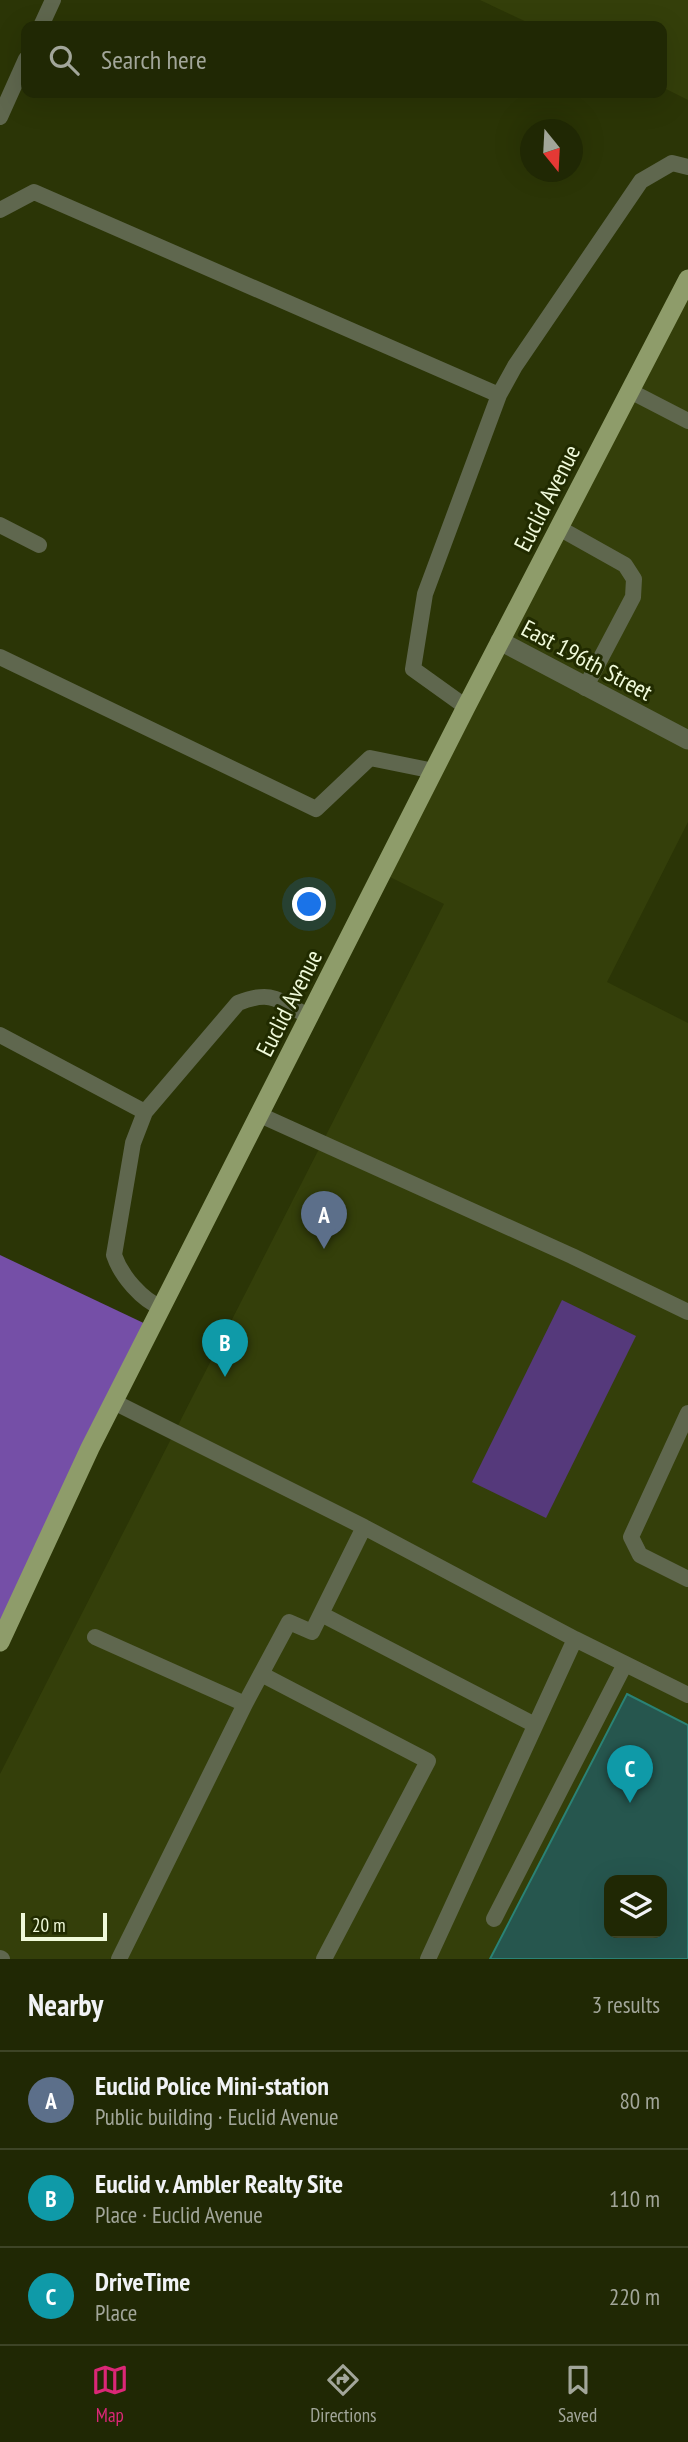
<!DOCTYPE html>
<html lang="en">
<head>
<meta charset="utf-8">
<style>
  body { margin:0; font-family:"PT Sans Narrow",sans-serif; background:#2d3413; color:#f1f3f6 }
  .controls { position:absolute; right:21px; bottom:21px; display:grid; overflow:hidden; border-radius:14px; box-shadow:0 7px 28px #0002 }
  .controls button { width:63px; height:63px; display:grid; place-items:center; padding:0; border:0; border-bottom:2px solid #3d4426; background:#202804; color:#f1f3f6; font:35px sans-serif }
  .compass { position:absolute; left:520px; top:119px; width:63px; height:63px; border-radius:50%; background:#202804; box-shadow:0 7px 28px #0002; rotate:162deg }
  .scale { position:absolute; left:21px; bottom:18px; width:86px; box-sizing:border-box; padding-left:7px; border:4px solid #f0fada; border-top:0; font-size:19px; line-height:24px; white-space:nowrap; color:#f0fada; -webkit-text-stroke:5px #212b00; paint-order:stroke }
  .you { position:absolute; left:310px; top:905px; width:24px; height:24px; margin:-18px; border:5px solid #fff; border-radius:50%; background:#1a73e8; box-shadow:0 0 0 10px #1a73e833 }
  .badge { display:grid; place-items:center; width:46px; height:46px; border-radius:50%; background:#db2777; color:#fff; font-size:23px; font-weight:700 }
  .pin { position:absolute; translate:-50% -58px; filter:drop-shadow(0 2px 4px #0008) }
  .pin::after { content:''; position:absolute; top:37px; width:24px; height:21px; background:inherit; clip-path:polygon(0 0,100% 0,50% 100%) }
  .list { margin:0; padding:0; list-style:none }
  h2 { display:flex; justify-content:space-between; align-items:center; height:91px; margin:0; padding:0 28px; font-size:30px }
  h2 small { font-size:23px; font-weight:400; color:#a2a69a }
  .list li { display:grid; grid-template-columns:46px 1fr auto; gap:21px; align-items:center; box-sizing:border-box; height:98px; padding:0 28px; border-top:2px solid #3d4426 }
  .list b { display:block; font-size:26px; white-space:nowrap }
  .list p { margin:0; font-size:23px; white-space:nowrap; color:#a2a69a }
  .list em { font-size:23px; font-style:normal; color:#a2a69a }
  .icon { flex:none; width:38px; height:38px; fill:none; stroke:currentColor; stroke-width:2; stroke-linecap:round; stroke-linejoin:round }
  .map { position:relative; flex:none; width:688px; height:1959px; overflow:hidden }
  .search { position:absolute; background:#202804; box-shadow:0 7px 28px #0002; left:21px; right:21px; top:21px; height:77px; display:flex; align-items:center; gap:18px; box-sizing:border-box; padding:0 24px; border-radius:14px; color:#a2a69a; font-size:26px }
  .sheet { height:385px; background:#202804 }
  nav { display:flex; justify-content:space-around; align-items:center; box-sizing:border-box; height:98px; border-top:2px solid #3d4426; background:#202804; font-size:19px; color:#a2a69a }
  nav a { display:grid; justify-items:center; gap:4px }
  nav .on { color:#db2777 }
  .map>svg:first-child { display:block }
  .built { fill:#343f0a; fill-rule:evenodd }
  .green { fill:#55397b }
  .forest { fill:#754fa7 }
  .building { fill:#26564e; stroke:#2a8275; stroke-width:2; fill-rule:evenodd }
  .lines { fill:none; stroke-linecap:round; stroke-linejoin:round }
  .service { stroke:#5f674e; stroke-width:16 }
  .minor { stroke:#5f674e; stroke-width:19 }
  .primary { stroke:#8e9c6a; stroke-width:19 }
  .labels { text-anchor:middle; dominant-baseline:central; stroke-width:6; stroke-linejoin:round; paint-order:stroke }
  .street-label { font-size:24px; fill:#f0fada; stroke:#212b00 }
</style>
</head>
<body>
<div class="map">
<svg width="688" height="1959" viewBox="0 0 688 1959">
  <rect width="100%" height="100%" fill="#2b3506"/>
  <path class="built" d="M 480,0 L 688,0 L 688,100 L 662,87 L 662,26 L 535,26 Z
    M 688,279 L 688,822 L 607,982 L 688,1023 L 688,1959 L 0,1959 L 0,1774 L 444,904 L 382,873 ZM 609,1880 L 662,1880 L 662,1933 L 609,1933 Z"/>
  <path class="green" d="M 562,1300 L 636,1336 L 546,1518 L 472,1482 Z"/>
  <path class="forest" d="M 0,1255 L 152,1327 L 0,1642 Z"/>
  <path class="building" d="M 627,1694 L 688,1725 L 688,1959 L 490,1959 ZM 609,1880 L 662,1880 L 662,1933 L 609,1933 Z"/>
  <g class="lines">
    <path class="service" d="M 41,26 L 53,0
      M 0,117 L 26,59
      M 0,210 L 34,192 L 499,395
      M 630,391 L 688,421
      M 0,525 L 39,545
      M 559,528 L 625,565 L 634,579 L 633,597 L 585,688
      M 0,657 L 316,809 L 370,758 L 434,771
      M 466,707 L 413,669 L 425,594 L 499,395 L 515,366 L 641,181 L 672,163 L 688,167
      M 0,1035 L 145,1112
      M 260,1115 L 572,1256 L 688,1312
      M 162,1308 C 142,1300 121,1276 114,1255 L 133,1143 L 145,1112 L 238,1003 C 273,989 279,1001 310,1017
      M 114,1402 L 364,1527 L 575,1639 L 688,1695
      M 688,1413 L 631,1537 L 640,1555 L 688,1579
      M 321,1614 L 535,1725
      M 95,1637 L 245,1704 L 261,1674 L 428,1761 L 324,1959
      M 261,1674 L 289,1622 L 312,1632 L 364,1527
      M 494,1919 L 625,1664
      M 0,1958 L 2,1959
      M 119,1959 L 245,1704
      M 428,1959 L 575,1639"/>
    <path class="minor" d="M 500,641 L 688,740"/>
    <path class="primary" d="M 0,1642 L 90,1448 L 466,707 L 688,279"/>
  </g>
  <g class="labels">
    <g class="street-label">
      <text transform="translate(547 498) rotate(-63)">Euclid Avenue</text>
      <text transform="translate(587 660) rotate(28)">East 196th Street</text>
      <text transform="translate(289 1003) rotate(-63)">Euclid Avenue</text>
    </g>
  </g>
</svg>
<div class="controls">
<button><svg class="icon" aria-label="layers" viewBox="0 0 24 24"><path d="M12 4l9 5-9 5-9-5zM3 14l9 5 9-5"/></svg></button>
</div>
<svg class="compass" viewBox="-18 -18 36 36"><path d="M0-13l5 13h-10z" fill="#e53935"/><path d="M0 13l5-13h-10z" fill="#a2a69a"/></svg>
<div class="scale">20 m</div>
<div class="you"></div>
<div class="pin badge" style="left:324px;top:1249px;background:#5c6f8a">A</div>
<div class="pin badge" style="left:225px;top:1377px;background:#0f9aa8">B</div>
<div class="pin badge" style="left:630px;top:1803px;background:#0f9aa8">C</div>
<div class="search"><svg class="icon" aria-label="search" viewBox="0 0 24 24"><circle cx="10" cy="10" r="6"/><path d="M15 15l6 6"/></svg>Search here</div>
</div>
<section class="sheet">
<h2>Nearby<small>3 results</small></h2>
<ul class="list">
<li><span class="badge" style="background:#5c6f8a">A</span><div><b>Euclid Police Mini-station</b><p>Public building · Euclid Avenue</p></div><em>80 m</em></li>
<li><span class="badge" style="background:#0f9aa8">B</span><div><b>Euclid v. Ambler Realty Site</b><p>Place · Euclid Avenue</p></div><em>110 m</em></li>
<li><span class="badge" style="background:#0f9aa8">C</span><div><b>DriveTime</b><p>Place</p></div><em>220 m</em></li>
</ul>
</section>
<nav>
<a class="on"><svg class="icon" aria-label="map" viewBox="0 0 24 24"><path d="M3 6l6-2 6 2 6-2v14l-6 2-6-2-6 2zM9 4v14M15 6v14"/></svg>Map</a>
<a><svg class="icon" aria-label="directions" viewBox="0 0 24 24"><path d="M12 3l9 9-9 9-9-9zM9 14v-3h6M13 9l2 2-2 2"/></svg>Directions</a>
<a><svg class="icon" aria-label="saved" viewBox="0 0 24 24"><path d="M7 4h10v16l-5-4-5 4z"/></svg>Saved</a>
</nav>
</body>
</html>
